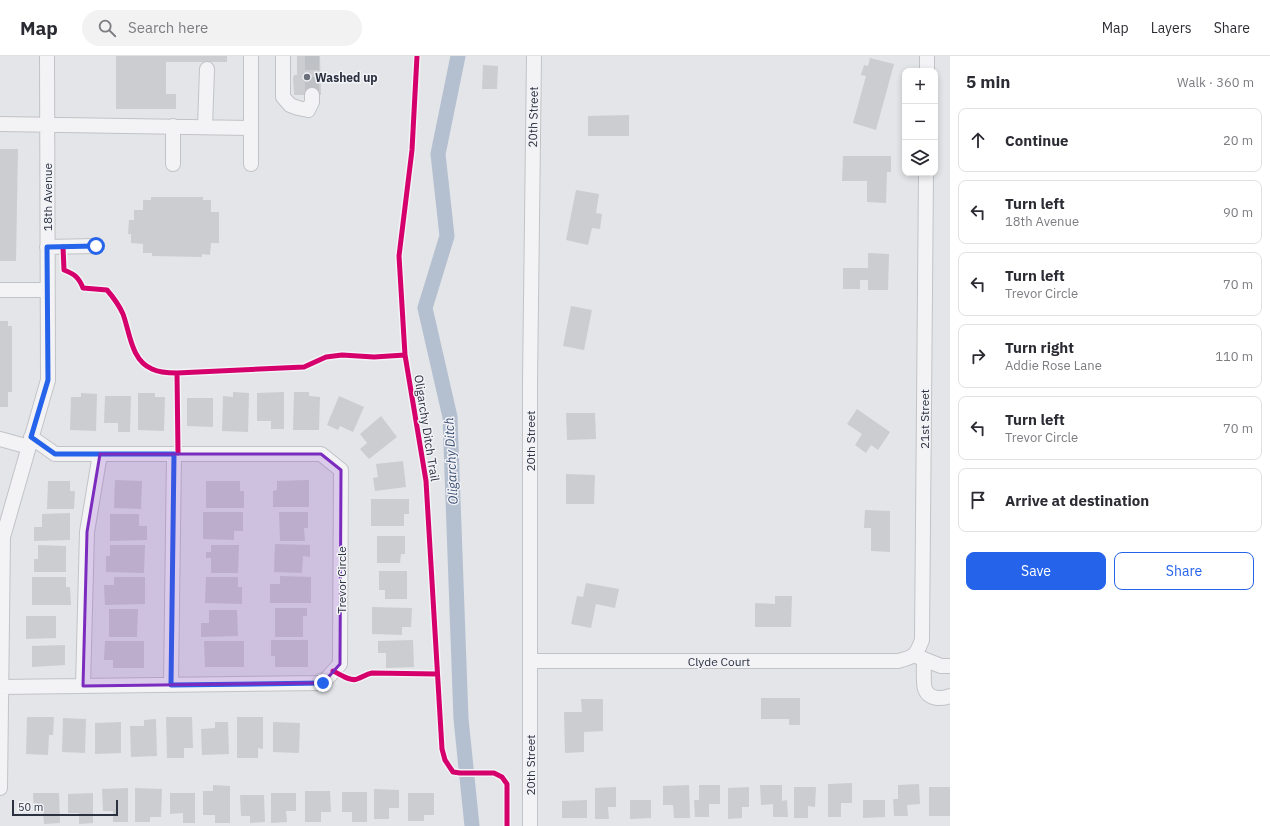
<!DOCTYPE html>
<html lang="en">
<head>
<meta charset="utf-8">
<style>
  body { margin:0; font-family:"IBM Plex Sans",sans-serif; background:#f2f2f3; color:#2b2b33 }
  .controls { position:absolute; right:12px; top:12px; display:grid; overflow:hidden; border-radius:8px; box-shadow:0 2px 6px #0003 }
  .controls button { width:36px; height:36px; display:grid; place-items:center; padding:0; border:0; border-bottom:1px solid #e1e1e2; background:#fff; color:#2b2b33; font:20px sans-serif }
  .scale { position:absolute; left:12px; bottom:10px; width:106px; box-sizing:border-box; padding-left:4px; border:2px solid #2c3140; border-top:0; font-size:11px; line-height:14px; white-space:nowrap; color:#2c3140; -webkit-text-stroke:3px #f2f3f7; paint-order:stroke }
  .stop { position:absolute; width:12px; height:12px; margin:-9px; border:3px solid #2563eb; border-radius:50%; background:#fff }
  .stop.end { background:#2563eb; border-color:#fff; box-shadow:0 1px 4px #0008 }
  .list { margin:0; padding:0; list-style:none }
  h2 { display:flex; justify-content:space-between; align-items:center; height:52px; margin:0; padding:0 16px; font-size:17px }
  h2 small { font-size:13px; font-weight:400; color:#7c7c81 }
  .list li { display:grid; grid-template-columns:26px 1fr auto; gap:12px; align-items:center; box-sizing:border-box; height:64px; margin:0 8px 8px; padding:0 8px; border:1px solid #e1e1e2; border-radius:8px }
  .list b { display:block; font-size:15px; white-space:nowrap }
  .list p { margin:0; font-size:13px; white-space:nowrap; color:#7c7c81 }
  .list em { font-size:13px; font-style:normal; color:#7c7c81 }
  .actions { display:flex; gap:8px; padding:12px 16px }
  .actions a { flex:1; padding:9px 0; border:1px solid #2563eb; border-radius:8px; text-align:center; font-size:14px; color:#2563eb }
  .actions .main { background:#2563eb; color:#fff }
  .icon { flex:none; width:22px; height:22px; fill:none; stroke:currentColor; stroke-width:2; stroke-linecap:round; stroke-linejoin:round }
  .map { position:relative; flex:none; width:950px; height:770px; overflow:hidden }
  header { display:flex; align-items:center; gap:24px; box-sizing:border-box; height:56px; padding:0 20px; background:#fff; border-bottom:1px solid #e1e1e2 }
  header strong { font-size:19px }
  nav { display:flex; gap:22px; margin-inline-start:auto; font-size:14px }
  .search { width:280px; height:36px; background:#f2f2f3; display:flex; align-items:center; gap:10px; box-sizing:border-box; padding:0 14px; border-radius:22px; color:#7c7c81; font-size:15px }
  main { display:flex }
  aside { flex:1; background:#fff }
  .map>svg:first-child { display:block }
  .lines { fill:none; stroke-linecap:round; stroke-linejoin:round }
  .canal { stroke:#b4bfd0; stroke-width:15 }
  .building { fill:#cccdd0 }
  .minor-tunnel { stroke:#bec1c6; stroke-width:14; stroke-dasharray:14 7; stroke-linecap:butt }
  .minor-casing { stroke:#c2c3c6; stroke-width:16 }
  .minor { stroke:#f3f3f5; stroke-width:14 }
  .cycleway-casing { stroke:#f2f3f7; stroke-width:8 }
  .cycleway { stroke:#d6006c; stroke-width:5 }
  .route { stroke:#2563eb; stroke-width:5 }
  .marked { fill:#7b2cbf; fill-opacity:0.2; stroke:#7b2cbf; stroke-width:3; stroke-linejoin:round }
  .poi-dot { fill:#6c707b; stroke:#f2f3f7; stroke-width:1.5 }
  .labels { text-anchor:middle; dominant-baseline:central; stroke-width:3; stroke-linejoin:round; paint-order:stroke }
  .poi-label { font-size:12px; font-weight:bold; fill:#2c3140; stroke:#f2f3f7; text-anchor:start }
  .street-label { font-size:12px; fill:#2c3140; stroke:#f2f3f7 }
  .water-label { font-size:13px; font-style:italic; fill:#394c71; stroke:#f2f3f7 }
</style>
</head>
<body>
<header>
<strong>Map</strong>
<div class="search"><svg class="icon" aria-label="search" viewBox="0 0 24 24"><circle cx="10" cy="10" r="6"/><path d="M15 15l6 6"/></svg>Search here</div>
<nav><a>Map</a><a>Layers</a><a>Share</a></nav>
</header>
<main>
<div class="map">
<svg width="950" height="770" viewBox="0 0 950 770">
  <rect width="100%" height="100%" fill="#e3e5e8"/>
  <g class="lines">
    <path class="canal" d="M 458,0 L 438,98 L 447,180 L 425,252 L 450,361 L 461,663 L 472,770"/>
  </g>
  <path class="building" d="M 116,0 L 227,0 L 227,6 L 166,6 L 166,38 L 176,38 L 176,53 L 116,53 Z
    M 297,0 L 320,0 L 321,39 L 294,39 L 293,22 L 294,19 L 297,19 Z
    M 870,2 L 894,8 L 876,74 L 853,67 L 866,20 L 861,19 L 864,9 L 868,10 Z
    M 483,9 L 498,10 L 497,33 L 482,33 Z
    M 629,59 L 629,80 L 588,80 L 588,60 Z
    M 0,93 L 18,93 L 16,205 L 0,205 Z
    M 843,100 L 891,100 L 891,116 L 887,116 L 886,147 L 867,146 L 867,125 L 842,125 Z
    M 576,134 L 599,138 L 596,157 L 602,158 L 600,173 L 592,172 L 588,189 L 566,184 Z
    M 151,141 L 203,141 L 203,144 L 211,144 L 211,156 L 219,156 L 219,187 L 211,187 L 210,199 L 202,198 L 202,201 L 152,200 L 152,197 L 143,197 L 143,188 L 131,187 L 131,178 L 128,178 L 129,164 L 134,164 L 134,154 L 143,154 L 143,144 L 151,144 Z
    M 868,197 L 889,198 L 888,234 L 868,234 L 868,224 L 860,224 L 860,233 L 843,233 L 843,212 L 868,212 Z
    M 571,250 L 592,254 L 584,294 L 563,290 Z
    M 0,265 L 8,265 L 8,270 L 12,270 L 12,336 L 8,336 L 8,351 L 0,351 Z
    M 233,336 L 249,337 L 248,376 L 222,375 L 223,340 L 233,341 Z
    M 284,336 L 284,373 L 271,373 L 271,365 L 257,365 L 257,337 Z
    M 294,336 L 309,336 L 309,340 L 320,341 L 319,374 L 293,374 Z
    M 81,337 L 97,338 L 96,375 L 70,374 L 71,341 L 81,341 Z
    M 138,337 L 155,337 L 155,341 L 165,341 L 164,375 L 138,374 Z
    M 105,340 L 131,340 L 130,376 L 118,376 L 118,367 L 104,367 Z
    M 339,340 L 364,351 L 353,376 L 340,370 L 338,374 L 327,369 Z
    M 187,342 L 213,342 L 213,371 L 187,370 Z
    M 857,353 L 890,376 L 878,394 L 871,389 L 866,397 L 855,389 L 862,378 L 847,368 Z
    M 566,357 L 595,357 L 596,383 L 567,384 Z
    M 381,360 L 397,381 L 369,403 L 360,393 L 367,387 L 360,378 Z
    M 403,405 L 406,431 L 375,435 L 373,422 L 378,421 L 376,408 Z
    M 566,418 L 595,419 L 594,448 L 566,448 Z
    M 115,424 L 142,425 L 141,453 L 114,452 Z
    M 309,424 L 309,451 L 273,451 L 273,435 L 277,434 L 277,425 Z
    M 48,425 L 70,425 L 70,435 L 75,435 L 74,453 L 47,453 Z
    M 206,425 L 240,425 L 240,435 L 244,435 L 244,452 L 206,452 Z
    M 371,443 L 409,443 L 409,458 L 404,458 L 404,470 L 371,470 Z
    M 865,454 L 890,455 L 890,496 L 871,495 L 871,472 L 864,472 Z
    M 203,456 L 243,456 L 243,475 L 234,475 L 234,484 L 203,483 Z
    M 279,456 L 308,456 L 308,472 L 304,472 L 305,485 L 280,485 Z
    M 70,457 L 70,484 L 34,485 L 34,471 L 42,471 L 42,458 Z
    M 110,458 L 139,458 L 139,470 L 147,470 L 147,484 L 110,485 Z
    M 377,480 L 405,480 L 405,498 L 401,498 L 400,507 L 377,507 Z
    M 275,488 L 310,489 L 310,501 L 303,500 L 302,517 L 274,516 Z
    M 38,489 L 66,490 L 66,516 L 34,516 L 34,503 L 38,503 Z
    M 110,489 L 145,489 L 144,517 L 106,516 L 106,500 L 110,500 Z
    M 211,489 L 239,489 L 238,517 L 211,517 L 211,502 L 206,502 L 206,496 L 211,496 Z
    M 379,515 L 407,515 L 407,543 L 385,543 L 385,534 L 379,534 Z
    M 280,520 L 311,521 L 311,547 L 270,547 L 270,528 L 280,528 Z
    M 32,521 L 66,521 L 66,531 L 70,531 L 71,549 L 32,549 Z
    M 114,521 L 145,521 L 145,548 L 105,549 L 104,529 L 114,529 Z
    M 206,521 L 238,521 L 238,531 L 242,531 L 242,548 L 205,547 Z
    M 586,527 L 619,533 L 615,552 L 596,548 L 591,572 L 571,568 L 577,540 L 583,541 Z
    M 775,540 L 792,540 L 791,571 L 755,571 L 755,547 L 775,548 Z
    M 372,551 L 412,552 L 411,571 L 402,571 L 402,579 L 372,578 Z
    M 275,552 L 307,552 L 307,560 L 303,560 L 303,581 L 275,581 Z
    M 109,553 L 138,553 L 137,581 L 109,581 Z
    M 209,554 L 237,554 L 238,580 L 201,581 L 201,567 L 209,567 Z
    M 26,560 L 56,560 L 56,582 L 26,583 Z
    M 271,584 L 308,584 L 308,611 L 275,611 L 275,600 L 271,600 Z
    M 413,584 L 414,611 L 386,612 L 386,597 L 378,597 L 378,585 Z
    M 105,585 L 144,585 L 144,612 L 113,612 L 113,604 L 104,604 Z
    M 204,585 L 244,585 L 244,611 L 205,611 Z
    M 65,589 L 65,609 L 32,611 L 32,590 Z
    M 761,642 L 800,642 L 800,669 L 789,669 L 789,663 L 761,663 Z
    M 581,643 L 603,643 L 603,675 L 584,676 L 584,696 L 565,697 L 564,656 L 582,656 Z
    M 27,661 L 54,661 L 53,679 L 49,679 L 48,699 L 26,698 Z
    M 166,661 L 192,661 L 193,692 L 184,692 L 184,702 L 167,702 Z
    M 237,661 L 263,661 L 263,693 L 258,692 L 258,702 L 237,702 Z
    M 63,662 L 86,663 L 85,697 L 62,696 Z
    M 156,663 L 157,700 L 131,701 L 130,670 L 144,670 L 144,664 Z
    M 121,666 L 121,697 L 95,698 L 95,667 Z
    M 215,666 L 228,666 L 229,698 L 202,699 L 201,673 L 215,672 Z
    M 273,666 L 300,667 L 299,697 L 273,696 Z
    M 852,727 L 852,747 L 841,747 L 841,761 L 828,761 L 828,728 Z
    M 919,728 L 920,748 L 907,749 L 908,760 L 894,760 L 893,743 L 898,743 L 898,729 Z
    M 213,729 L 230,730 L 230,767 L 215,767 L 215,759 L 203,759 L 203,735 L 213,735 Z
    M 689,729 L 690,762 L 674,762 L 673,749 L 663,749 L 663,730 Z
    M 699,729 L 720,729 L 720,748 L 709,748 L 709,761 L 695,761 L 694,744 L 699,744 Z
    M 760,729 L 782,729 L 782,745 L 787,744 L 788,761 L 773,761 L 773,748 L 761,749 Z
    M 616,731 L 616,751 L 608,751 L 609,763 L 595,763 L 595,732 Z
    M 749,731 L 749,751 L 742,751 L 742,762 L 728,763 L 728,732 Z
    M 794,731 L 816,731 L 815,751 L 808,750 L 808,762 L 794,762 Z
    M 929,731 L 950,731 L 950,760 L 929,760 Z
    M 128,732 L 128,766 L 113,766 L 113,755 L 103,755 L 102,733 Z
    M 135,732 L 162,733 L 161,761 L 150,761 L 150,766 L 135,766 Z
    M 374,733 L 399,734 L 399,752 L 389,752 L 389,763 L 374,763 Z
    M 305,735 L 330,735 L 331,756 L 321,756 L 321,766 L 305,766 Z
    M 342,736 L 367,736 L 367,766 L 352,766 L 352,756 L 342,756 Z
    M 33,737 L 59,737 L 60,767 L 44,768 L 43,757 L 34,757 Z
    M 93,737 L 93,767 L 79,768 L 79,757 L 68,757 L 68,738 Z
    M 170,737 L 195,737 L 195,767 L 183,767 L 183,757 L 170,758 Z
    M 271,737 L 296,737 L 296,755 L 286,755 L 287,766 L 271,767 Z
    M 408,737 L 434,737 L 434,759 L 424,759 L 424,765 L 408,765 Z
    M 240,739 L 264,739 L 265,766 L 250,767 L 250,760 L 241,760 Z
    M 587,744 L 587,762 L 562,762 L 562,745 Z
    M 630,744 L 651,744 L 651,762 L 630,763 Z
    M 863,744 L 885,744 L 885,761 L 863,762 Z"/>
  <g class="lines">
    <path class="minor-tunnel" d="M 312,0 L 312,39"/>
    <defs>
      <path id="minor" d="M 283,0 L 283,41 L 290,49 L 298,52 L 308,54 L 312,46 L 312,39
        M 927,15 L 927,0
        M 0,68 L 250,72
        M 205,71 L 207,13
        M 173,108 L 173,70
        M 251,108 L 251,0
        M 47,191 L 96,190
        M 0,234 L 47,234
        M 0,383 L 29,391
        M 916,600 L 941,610 L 950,610
        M 924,603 C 924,610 923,628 925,633 C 929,644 942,643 950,640
        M 530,605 L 898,605 C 914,601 916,600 922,584 L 926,117
        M 171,629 L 174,398
        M 83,630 L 87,476 L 100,398
        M 0,631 L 323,627 L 340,608 L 341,414 L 321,398 L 55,398 L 31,381
        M 0,732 L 3,481 L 48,324 L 47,0
        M 530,770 L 530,328 L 534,0"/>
    </defs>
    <use href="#minor" class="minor-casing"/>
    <use href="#minor" class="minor"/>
    <defs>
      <path id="cycleway" d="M 417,0 L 412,94 L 399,200 L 405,299 L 426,425 L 442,693 L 445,704 L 453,716 L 460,717 L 494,717 L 502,721 L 507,728 L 507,770
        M 63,191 L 64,214 C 75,218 79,222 83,232 L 107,234 C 113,241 119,249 123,258 C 130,277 131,304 152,313 C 160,317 169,317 177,317 L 304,311 L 326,301 L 342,299 L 374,301 L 405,299
        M 177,317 L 178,397
        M 333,615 C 340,618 350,626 357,623 C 363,621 366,618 372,617 L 437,618"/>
    </defs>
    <use href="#cycleway" class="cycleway-casing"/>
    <use href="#cycleway" class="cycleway"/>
  </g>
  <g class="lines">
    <path class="route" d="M 96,190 L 47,191 L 48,324 L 31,381 L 55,398 L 174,398 L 171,629 L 323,627"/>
  </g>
  <path class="marked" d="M 100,398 L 321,398 L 341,414 L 340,608 L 323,627 L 83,630 L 87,476 Z"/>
  <circle class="poi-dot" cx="307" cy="21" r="4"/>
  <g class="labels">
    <g class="poi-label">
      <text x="315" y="21">Washed up</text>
    </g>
    <g class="street-label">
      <text transform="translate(533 61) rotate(-89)">20th Street</text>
      <text transform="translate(47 141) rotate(-90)">18th Avenue</text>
      <text transform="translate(924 363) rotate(-90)">21st Street</text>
      <text transform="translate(427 372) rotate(81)">Oligarchy Ditch Trail</text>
      <text transform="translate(530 385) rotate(-90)">20th Street</text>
      <text transform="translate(341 524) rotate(-90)">Trevor Circle</text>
      <text x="719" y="605">Clyde Court</text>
      <text transform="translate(530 709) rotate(-90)">20th Street</text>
    </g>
    <g class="water-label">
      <text transform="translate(451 405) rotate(-93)">Oligarchy Ditch</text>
    </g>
  </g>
</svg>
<div class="controls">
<button>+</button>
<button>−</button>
<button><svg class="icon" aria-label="layers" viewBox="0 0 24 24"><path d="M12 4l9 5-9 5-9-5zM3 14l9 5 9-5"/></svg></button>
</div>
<div class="scale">50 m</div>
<div class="stop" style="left:96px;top:190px"></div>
<div class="stop end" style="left:323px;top:627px"></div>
</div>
<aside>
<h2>5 min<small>Walk · 360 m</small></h2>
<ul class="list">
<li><svg class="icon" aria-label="ahead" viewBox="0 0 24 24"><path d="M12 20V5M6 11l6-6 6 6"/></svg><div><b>Continue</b></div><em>20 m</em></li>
<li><svg class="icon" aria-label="left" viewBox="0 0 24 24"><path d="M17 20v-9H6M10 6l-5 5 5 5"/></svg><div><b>Turn left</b><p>18th Avenue</p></div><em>90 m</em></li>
<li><svg class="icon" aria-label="left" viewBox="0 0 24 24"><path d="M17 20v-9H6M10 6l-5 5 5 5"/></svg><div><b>Turn left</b><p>Trevor Circle</p></div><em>70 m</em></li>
<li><svg class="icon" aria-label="right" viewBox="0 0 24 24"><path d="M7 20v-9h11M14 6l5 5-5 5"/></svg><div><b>Turn right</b><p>Addie Rose Lane</p></div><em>110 m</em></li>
<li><svg class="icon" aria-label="left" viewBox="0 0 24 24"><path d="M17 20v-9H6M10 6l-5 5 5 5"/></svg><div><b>Turn left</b><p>Trevor Circle</p></div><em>70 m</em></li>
<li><svg class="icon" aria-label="arrive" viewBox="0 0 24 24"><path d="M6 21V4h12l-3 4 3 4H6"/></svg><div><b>Arrive at destination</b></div></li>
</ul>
<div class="actions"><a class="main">Save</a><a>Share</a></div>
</aside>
</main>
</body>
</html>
